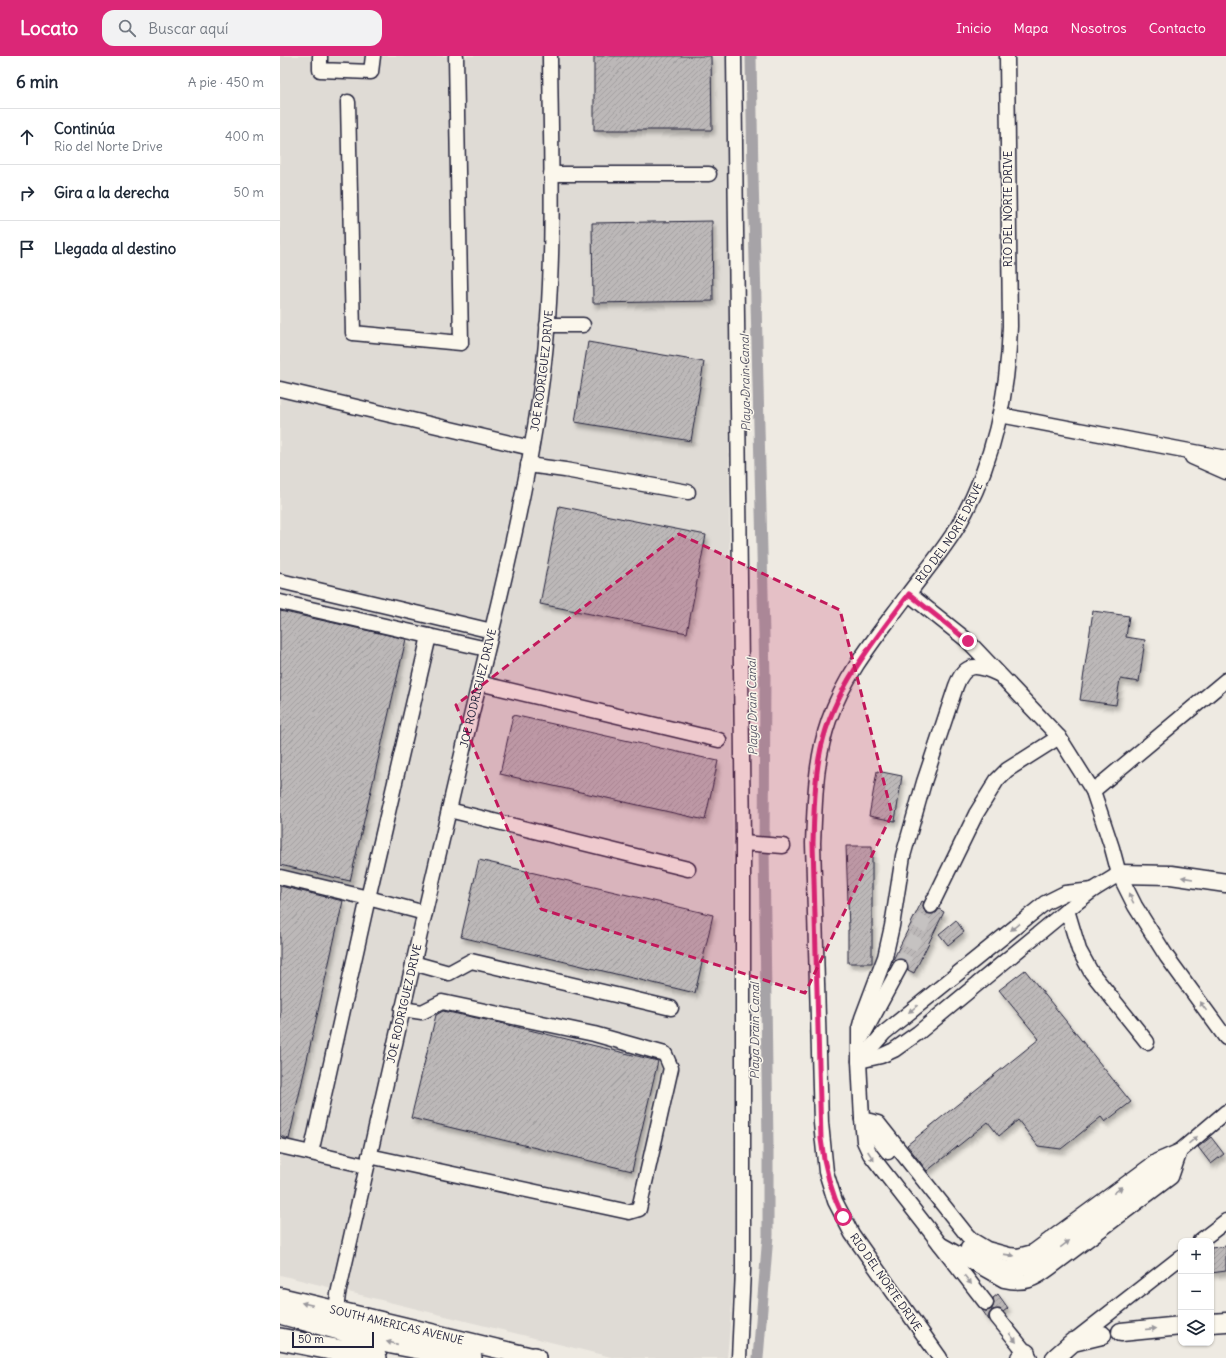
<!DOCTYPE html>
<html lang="es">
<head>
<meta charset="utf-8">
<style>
  body { margin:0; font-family:Delius,sans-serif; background:#f2f2f3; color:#1f2937 }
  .controls { position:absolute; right:12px; bottom:12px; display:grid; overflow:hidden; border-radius:8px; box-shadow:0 1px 3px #0004 }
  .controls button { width:36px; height:36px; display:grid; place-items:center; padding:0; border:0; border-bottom:1px solid #e0e1e3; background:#fff; color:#1f2937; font:20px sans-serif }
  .scale { position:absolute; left:12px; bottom:10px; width:82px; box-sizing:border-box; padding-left:4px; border:2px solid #22223b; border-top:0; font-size:11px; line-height:14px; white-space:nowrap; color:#22223b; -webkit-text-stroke:3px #fbf7ec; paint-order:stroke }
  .stop { position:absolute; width:12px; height:12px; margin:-9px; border:3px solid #db2777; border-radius:50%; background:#fff }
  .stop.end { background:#db2777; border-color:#fff; box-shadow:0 1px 4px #0008 }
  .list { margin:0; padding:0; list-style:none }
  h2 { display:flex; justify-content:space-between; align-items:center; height:52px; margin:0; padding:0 16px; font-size:17px }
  h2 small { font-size:13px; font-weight:400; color:#747a83 }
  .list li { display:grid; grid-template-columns:26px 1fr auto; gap:12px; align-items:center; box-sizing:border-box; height:56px; padding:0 16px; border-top:1px solid #e0e1e3 }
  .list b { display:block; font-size:15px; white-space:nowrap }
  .list p { margin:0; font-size:13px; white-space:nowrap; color:#747a83 }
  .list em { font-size:13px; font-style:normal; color:#747a83 }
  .icon { flex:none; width:22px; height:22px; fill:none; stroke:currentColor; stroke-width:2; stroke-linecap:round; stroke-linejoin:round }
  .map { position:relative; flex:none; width:946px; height:1302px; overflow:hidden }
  header { display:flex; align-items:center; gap:24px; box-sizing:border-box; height:56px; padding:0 20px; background:#db2777; color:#fff }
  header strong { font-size:19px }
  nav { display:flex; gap:22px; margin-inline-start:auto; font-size:14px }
  .search { width:280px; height:36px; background:#f2f2f3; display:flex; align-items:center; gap:10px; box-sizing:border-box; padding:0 14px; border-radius:12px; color:#747a83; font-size:15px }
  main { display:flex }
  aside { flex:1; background:#fff }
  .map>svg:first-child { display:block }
  .built { fill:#dfdbd5 }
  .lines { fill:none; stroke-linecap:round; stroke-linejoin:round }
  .canal { stroke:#a6a3a7; stroke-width:11 }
  .building { fill:url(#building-hatch); stroke:#22223b; filter:url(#shadow) }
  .minor-tunnel { stroke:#c5c2c1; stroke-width:14; stroke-dasharray:14 7; stroke-linecap:butt }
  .minor-casing { stroke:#22223b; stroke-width:17 }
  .major-casing { stroke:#22223b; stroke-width:21 }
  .highway-casing { stroke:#22223b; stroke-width:24 }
  .minor { stroke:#fbf7ec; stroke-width:14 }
  .major { stroke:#fbf7ec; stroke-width:18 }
  .highway { stroke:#fbf7ec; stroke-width:21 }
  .oneway { fill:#99979c }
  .route { stroke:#db2777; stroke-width:5 }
  .marked { fill:#c2185b; fill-opacity:0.2; stroke:#c2185b; stroke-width:3; stroke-dasharray:8 5; stroke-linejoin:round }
  .labels { text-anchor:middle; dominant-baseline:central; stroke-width:3; stroke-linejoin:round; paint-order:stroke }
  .street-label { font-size:11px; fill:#22223b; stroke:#fbf7ec }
  .water-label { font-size:12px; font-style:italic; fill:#575666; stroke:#fbf7ec }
</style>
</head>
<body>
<header>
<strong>Locato</strong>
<div class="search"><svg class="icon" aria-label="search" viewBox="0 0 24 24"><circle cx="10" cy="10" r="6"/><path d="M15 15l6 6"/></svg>Buscar aquí</div>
<nav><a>Inicio</a><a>Mapa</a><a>Nosotros</a><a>Contacto</a></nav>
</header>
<main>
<aside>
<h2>6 min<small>A pie · 450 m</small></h2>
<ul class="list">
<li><svg class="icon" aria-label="ahead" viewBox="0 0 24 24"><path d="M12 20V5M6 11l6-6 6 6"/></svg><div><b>Continúa</b><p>Rio del Norte Drive</p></div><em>400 m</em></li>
<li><svg class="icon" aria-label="right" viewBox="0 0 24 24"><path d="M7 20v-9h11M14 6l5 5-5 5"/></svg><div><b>Gira a la derecha</b></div><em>50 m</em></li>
<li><svg class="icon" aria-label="arrive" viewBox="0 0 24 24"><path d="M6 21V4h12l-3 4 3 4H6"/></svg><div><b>Llegada al destino</b></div></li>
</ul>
</aside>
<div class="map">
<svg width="946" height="1302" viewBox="0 0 946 1302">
  <defs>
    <pattern id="building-hatch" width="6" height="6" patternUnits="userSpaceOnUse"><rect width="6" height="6" fill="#bcb8b8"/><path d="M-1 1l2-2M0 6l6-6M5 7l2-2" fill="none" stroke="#a19e9f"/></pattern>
    <filter id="shadow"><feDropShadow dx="2.5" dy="4.5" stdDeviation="2" flood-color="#0004"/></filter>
  </defs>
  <rect width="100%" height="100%" fill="#eeeae2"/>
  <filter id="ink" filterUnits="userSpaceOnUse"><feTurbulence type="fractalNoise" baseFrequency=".025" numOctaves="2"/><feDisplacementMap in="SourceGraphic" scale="8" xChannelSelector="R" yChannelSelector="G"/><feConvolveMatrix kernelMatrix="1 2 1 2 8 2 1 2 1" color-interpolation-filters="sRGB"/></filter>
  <g filter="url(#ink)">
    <path class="built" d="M 0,0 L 449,0 L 449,450 L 452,672 L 455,1215 L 447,1302 L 335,1302 L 0,1219 Z"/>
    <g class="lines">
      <path class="canal" d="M 471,0 L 473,120 L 485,621 L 484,793 L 488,1089 L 488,1179 L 478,1302"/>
    </g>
    <path class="building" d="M 314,0 L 431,0 L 432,74 L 314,74 Z
      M 432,165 L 433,245 L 313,247 L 312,167 Z
      M 308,286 L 424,306 L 411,385 L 295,366 Z
      M 279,450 L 426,479 L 407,577 L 260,548 Z
      M 0,555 L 126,583 L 70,825 L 0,809 Z
      M 813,555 L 849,560 L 846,581 L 865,584 L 859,626 L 840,623 L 836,649 L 800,644 Z
      M 233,659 L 438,705 L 425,764 L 220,718 Z
      M 597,715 L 622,720 L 615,765 L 589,760 Z
      M 566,790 L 592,790 L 592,907 L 568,907 L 568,874 L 569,874 Z
      M 199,804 L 433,859 L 415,937 L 181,881 Z
      M 0,830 L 63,845 L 9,1083 L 0,1080 Z
      M 642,845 L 644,846 L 643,850 L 644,854 L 647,857 L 652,858 L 656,857 L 659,853 L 664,856 L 634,917 L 628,914 L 627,907 L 624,903 L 619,903 L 612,906 Z
      M 676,864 L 684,876 L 668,889 L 659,878 Z
      M 745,914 L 851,1046 L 825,1066 L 821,1061 L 781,1093 L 758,1090 L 738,1064 L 719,1080 L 708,1066 L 647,1115 L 627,1089 L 759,983 L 719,934 Z
      M 163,955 L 216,966 L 378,1005 L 352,1115 L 131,1062 L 156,959 Z
      M 931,1081 L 944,1098 L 931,1108 L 918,1091 Z
      M 946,1190 L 946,1215 L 931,1217 L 931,1192 Z
      M 718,1238 L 728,1252 L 723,1256 L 720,1253 L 712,1254 L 709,1258 L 709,1264 L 702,1254 L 707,1255 L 712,1253 L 714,1246 L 713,1242 Z"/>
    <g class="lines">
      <path class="minor-tunnel" d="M 620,911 L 651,850"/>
      <defs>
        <g id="minor">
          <path d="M 40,0 L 40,14 L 91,16 L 93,0"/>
          <path d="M 454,0 L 463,787 L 463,1214 L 459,1302"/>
          <path d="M 68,46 L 73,277 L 181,287 L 176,0"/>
          <path d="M 271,118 L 429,118"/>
          <path d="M 267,269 L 303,269"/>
          <path d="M 0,333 L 251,392"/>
          <path d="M 720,359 L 946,402"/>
          <path d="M 912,401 L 946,416"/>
          <path d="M 248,409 L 285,414 L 408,436"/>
          <path d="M 0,525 L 212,575"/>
          <path d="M 629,538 L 688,585 L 779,681 L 813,735 L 832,792 L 839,818 L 855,850 L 887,901 L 946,982"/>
          <path d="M 0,546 L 149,580"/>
          <path d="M 718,618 C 697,608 685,606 676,630 L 644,726 L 623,800 L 612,870 L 605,901 L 582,962 L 579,973 L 579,1005 L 601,1000 L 614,994 L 638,977 L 787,854 L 813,834 L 839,818"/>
          <path d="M 199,627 L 439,684"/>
          <path d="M 813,735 L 946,624"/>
          <path d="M 169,754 L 408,813"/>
          <path d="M 463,787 L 503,790"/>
          <path d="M 0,821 L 88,842 L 149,580 L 207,593"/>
          <path d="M 813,834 L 785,837 L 765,847 L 604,977 L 579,1005 L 582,1063 L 598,1067 L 687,1179 L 692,1184 L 707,1193 L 729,1199 L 738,1200 L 753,1196 L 877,1105 L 900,1095"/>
          <path d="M 651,850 L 696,758 L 717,724 L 727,714 L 779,681"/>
          <path d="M 787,854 L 799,894 L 811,916 L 867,986"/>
          <path d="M 133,907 L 169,917 L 191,905 L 391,952"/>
          <path d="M 582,981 L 620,911"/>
          <path d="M 582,1063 L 608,1096"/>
          <path d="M 582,1063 L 584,1085 L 590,1098 L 706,1247"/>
          <path d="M 0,1090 L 31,1097"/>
          <path d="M 89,1100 L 349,1156 L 359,1153 L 391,1012 L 385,998 L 314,978 L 162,946 L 142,956 L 122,953"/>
          <path d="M 87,1110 L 31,1097 L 88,842 L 145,857"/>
          <path d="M 920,1185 L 946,1165"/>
          <path d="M 660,1188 L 724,1224 C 744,1229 754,1224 770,1212 L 891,1121 L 900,1095 L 946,1056"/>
          <path d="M 688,1192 C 714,1212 737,1222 766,1202 L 883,1114 L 898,1097"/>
          <path id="s1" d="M 56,1254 L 58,1238 C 99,1056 140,875 183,694 C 212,571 246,448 262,323 C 276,216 271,107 270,0"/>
          <path d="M 717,1261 L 750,1302"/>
          <path d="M 795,1284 L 901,1201"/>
          <path id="s2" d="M 660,1302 L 572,1178 L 555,1145 L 546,1116 L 541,1067 L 533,787 C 535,745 535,704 549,664 C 565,618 597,580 626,541 C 643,518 663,495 678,470 C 713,409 728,341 730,270 L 727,0"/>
        </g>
        <g id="major">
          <path d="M 839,818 L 891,819 L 946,827"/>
          <path id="s3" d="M 0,1241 L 256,1302"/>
          <path d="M 931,1267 L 946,1266"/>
          <path d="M 841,1276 L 901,1270"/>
          <path d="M 740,1302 L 746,1297"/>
          <path d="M 775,1302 L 793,1286 L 822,1279"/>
        </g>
        <path id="highway" d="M 0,1257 L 112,1287 L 191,1302
          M 0,1283 L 96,1302
          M 254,1302 L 255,1302"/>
      </defs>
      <use href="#minor" class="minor-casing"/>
      <use href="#major" class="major-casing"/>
      <use href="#highway" class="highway-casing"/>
      <use href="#minor" class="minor"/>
      <use href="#major" class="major"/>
      <use href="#highway" class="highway"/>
    </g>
    <defs><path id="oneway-solid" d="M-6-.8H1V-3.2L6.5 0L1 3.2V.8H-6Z"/></defs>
    <g class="oneway">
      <use href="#oneway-solid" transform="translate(907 822) rotate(-171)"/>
      <use href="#oneway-solid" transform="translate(851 842) rotate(-117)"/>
      <use href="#oneway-solid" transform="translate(735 871) rotate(141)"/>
      <use href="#oneway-solid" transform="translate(923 950) rotate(-126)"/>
      <use href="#oneway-solid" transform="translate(633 953) rotate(141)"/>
      <use href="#oneway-solid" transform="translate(913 1084) rotate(-40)"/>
      <use href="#oneway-solid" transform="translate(591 1100) rotate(57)"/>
      <use href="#oneway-solid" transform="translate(838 1134) rotate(-37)"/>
      <use href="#oneway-solid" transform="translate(785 1188) rotate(-37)"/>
      <use href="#oneway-solid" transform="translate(729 1199) rotate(8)"/>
      <use href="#oneway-solid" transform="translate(688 1224) rotate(52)"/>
      <use href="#oneway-solid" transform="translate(27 1248) rotate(-167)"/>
      <use href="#oneway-solid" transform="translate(871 1273) rotate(-5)"/>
      <use href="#oneway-solid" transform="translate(733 1282) rotate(52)"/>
      <use href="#oneway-solid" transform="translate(112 1287) rotate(-167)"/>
    </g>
  </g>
  <g class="lines" filter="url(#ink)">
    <path class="route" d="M 563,1161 C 551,1136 544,1111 541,1083 L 533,787 C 534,758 534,730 539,702 C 550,637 591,589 629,538 L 688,585"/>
  </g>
  <path class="marked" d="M 399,478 L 560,554 L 612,758 L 525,937 L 261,853 L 176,649 Z"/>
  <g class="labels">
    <g class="street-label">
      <text transform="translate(728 153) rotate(-90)">RIO DEL NORTE DRIVE</text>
      <text stroke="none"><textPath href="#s1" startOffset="962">JOE RODRIGUEZ DRIVE</textPath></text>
      <text stroke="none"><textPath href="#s2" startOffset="897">RIO DEL NORTE DRIVE</textPath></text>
      <text stroke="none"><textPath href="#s1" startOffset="638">JOE RODRIGUEZ DRIVE</textPath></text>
      <text stroke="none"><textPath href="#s1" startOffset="314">JOE RODRIGUEZ DRIVE</textPath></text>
      <text transform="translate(606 1226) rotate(55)">RIO DEL NORTE DRIVE</text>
      <text stroke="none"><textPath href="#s3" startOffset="120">SOUTH AMERICAS AVENUE</textPath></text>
    </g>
    <g class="water-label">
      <text transform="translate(465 327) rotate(-91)">Playa Drain Canal</text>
      <text transform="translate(472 651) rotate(-91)">Playa Drain Canal</text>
      <text transform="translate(474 975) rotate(-90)">Playa Drain Canal</text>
    </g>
  </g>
</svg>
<div class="controls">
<button>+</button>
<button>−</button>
<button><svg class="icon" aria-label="layers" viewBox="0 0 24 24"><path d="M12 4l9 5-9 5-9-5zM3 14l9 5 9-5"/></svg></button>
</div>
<div class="scale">50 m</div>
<div class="stop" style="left:563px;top:1161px"></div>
<div class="stop end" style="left:688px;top:585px"></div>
</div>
</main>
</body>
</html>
